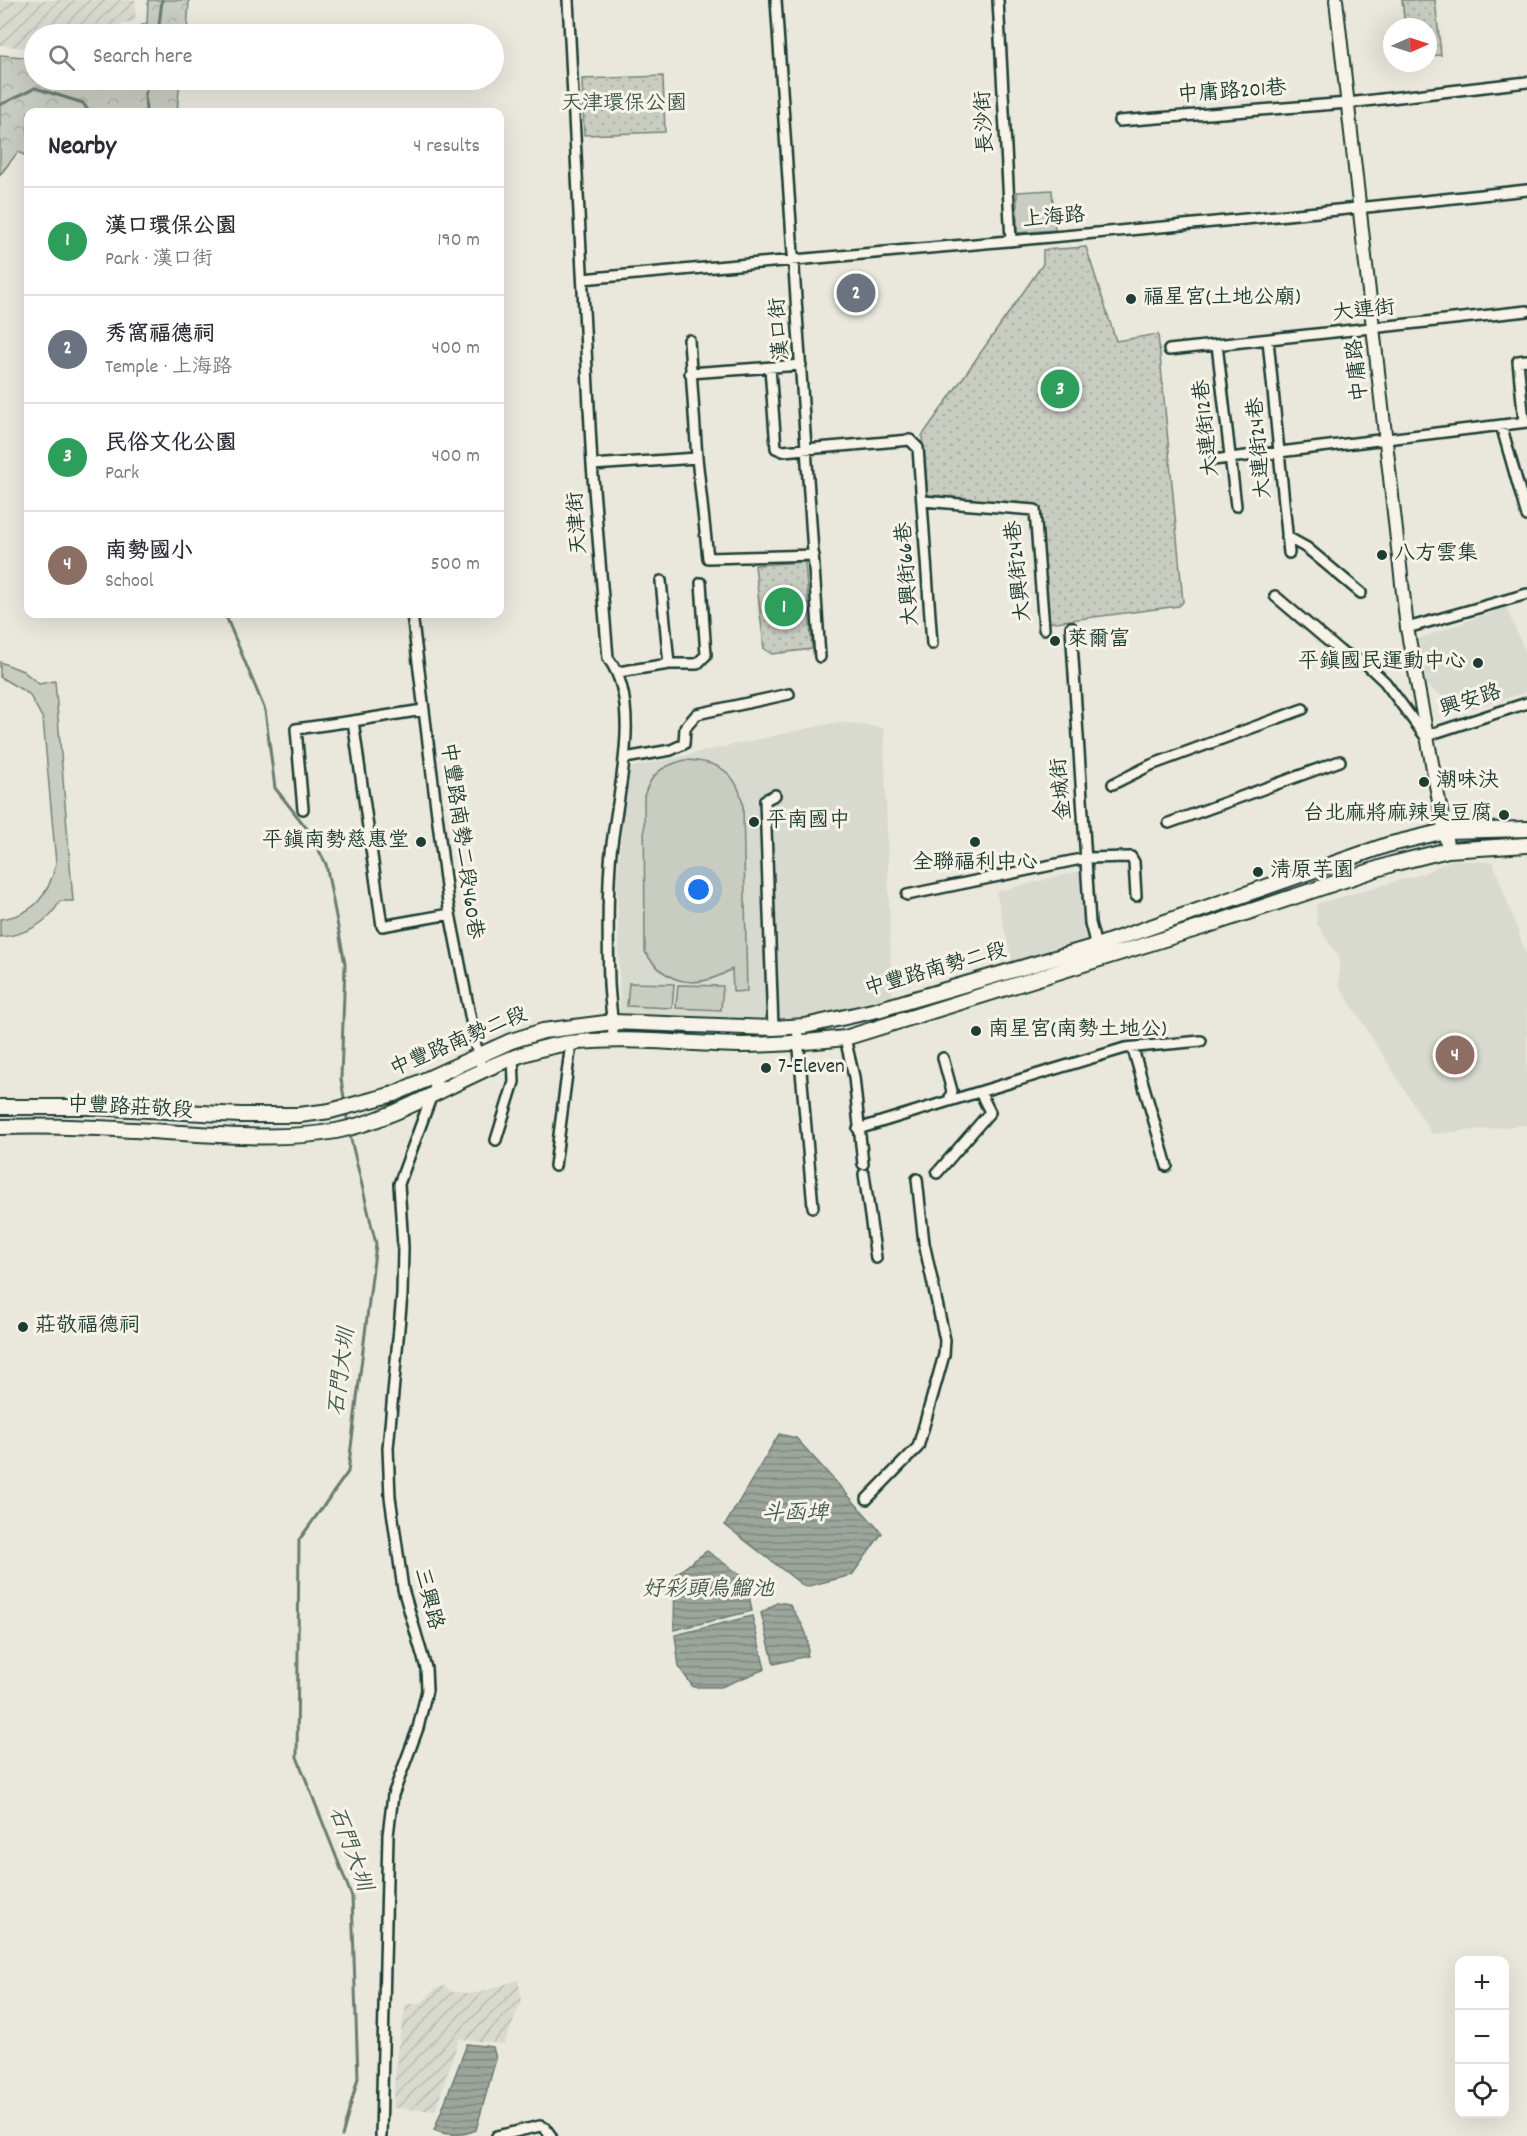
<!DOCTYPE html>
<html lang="en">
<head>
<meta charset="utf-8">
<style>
  body { margin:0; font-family:Dekko,"LXGW WenKai TC",sans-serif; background:#f7f7f7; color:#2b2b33 }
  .controls { position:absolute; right:18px; bottom:18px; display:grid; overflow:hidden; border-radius:12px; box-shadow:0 6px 24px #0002 }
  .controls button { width:54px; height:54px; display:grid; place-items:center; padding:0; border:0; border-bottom:2px solid #e1e1e2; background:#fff; color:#2b2b33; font:30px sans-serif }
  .compass { position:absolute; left:1383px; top:18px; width:54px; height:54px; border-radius:50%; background:#fff; box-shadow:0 6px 24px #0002; rotate:87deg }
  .you { position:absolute; left:699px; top:890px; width:21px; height:21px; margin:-15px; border:4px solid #fff; border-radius:50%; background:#1a73e8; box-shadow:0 0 0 9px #1a73e833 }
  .badge { display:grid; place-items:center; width:39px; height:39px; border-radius:50%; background:#1a73e8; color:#fff; font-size:20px; font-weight:700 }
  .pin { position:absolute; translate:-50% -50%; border:3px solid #fff; box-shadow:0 2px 6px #0006 }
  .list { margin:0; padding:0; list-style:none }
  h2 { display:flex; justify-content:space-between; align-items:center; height:78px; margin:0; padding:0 24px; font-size:26px }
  h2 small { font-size:20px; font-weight:400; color:#7c7c81 }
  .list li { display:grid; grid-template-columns:39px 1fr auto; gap:18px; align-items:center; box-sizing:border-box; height:108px; padding:0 24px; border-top:2px solid #e1e1e2 }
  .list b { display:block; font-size:22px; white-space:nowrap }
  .list p { margin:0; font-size:20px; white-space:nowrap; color:#7c7c81 }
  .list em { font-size:20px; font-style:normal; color:#7c7c81 }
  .icon { flex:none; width:33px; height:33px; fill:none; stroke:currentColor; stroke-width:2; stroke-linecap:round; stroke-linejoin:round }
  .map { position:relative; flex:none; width:1527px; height:2136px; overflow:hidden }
  .search { position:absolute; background:#fff; box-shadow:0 6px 24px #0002; left:24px; top:24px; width:480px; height:66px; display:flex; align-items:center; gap:15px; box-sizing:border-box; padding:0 21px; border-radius:33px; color:#7c7c81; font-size:22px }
  .panel { position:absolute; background:#fff; box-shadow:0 6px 24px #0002; left:24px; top:108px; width:480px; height:510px; border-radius:12px }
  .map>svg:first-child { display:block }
  .built { fill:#d9dacf }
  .industrial { fill:url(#industrial-furrows) }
  .grass { fill:#c8ccc1; stroke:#74847a; stroke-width:1.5 }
  .forest { fill:url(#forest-crowns); stroke:#74847a; stroke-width:1.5 }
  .park { fill:url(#park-dots); stroke:#74847a; stroke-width:1.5 }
  .water { fill:url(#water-rules); stroke:#6a7c72; stroke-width:1.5 }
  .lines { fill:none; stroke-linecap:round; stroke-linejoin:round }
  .stream { stroke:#6a7c72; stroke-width:3 }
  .minor-casing { stroke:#1f3d34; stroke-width:14 }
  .tertiary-casing { stroke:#1f3d34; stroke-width:16 }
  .secondary-casing { stroke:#1f3d34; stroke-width:18 }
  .minor { stroke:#f7f3e8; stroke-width:9 }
  .tertiary { stroke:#f7f3e8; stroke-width:12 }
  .secondary { stroke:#f7f3e8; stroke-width:14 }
  .poi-dot { fill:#1f3d34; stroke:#f7f3e8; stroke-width:2 }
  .labels { text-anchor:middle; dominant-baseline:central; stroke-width:6; stroke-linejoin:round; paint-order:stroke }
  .street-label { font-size:21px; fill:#1f3d34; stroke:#f7f3e8 }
  .park-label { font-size:21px; fill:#415a50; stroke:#f7f3e8 }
  .poi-label { font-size:21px; fill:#1f3d34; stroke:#f7f3e8; text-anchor:start }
  .water-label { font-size:22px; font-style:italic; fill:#445c53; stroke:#f7f3e8 }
</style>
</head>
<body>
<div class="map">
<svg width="1527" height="2136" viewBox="0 0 1527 2136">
  <defs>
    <pattern id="industrial-furrows" width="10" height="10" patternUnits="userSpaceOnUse" patternTransform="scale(1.5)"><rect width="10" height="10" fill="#d9dacf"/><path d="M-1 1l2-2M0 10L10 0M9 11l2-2" fill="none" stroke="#babcb2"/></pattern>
    <pattern id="forest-crowns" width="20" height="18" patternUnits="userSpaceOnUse" patternTransform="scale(1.5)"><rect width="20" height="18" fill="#c8ccc1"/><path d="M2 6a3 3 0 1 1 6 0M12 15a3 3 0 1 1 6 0" fill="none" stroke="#abb0a6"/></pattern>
    <pattern id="park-dots" width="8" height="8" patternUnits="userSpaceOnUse" patternTransform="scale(1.5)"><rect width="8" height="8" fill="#c8ccc1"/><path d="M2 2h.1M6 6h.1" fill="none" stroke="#abb0a6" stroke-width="1.8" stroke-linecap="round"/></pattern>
    <pattern id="water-rules" width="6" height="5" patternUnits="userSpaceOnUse" patternTransform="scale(1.5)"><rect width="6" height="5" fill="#9ca69c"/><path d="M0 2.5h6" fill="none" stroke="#7f8880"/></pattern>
  </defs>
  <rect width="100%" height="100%" fill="#eae8dd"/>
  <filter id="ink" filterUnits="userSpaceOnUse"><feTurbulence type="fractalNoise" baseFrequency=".0167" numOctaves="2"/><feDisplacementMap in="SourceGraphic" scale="12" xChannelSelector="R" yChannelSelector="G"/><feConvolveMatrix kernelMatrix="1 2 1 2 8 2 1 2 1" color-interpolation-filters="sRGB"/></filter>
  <g filter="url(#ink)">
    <path class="built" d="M 1506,607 L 1527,656 L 1527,692 L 1463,711 L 1427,686 L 1418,639 Z
      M 837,722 L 884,728 L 892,999 L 804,1020 L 620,1015 L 617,877 L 628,768 Z
      M 1451,860 L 1493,862 L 1527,956 L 1527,1125 L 1432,1134 L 1339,985 L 1339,958 L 1317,924 L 1316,904 L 1422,874 Z
      M 1080,871 L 1090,943 L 1013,966 L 996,892 Z"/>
    <path class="industrial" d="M 0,0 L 136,0 L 135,21 L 89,34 L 34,34 L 34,49 L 0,45 Z
      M 518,1980 L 522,2001 L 504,2044 L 459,2039 L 435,2111 L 393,2108 L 396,2057 L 406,2004 L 420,2004 L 435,1989 L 445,1986 L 452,1992 L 477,1993 Z"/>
    <path class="grass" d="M 1052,190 L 1055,230 L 1017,233 L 1017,192 Z
      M 0,662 L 23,671 L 39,684 L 55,681 L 73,901 L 60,901 C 48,924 25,935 0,937 L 0,919 C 34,915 49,895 56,863 L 43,719 L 29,694 L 0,677 Z
      M 685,760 C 718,761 738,772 743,806 L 747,991 L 733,992 L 732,969 C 698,990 667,986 645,952 L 644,796 C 651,773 662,766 685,760 Z
      M 629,983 L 674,984 L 672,1008 L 627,1006 Z
      M 678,985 L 723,986 L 721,1010 L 676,1008 Z"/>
    <path class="forest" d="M 148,0 L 189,0 L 187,34 L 125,34 L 147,23 Z
      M 0,55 L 34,58 L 34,80 L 180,80 L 177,112 L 28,112 L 28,157 L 18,152 L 0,175 Z"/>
    <path class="park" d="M 1402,0 L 1435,0 L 1441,55 L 1428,56 L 1428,27 L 1405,27 Z
      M 663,76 L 665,132 L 584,135 L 582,79 Z
      M 1086,247 L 1116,341 L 1158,334 L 1183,602 L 1179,606 L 1048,623 L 1039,506 L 927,495 L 922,436 L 1043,264 L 1043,250 Z
      M 805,562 L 812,649 L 772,654 L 764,649 L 755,565 Z"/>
    <path class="water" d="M 779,1434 L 796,1438 L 882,1533 L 852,1575 L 805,1587 L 725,1525 Z
      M 707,1551 L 746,1579 L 752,1611 L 674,1630 L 675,1575 Z
      M 778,1602 L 789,1604 C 800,1621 812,1635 807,1656 L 774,1664 L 761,1613 Z
      M 752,1616 L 765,1669 L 721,1687 L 693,1687 L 679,1667 L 675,1635 Z
      M 467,2044 L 493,2047 L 496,2059 L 476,2130 C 462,2136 448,2136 434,2130 Z"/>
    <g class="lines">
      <path class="stream" d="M 158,34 L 162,0
        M 0,105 L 35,88 L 83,103 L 89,112
        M 146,112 L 145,95 L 148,80
        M 225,614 L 265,710 L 275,788 L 308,830 L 326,864 L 345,964 L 341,1079 L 345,1104
        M 346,1111 L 348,1125
        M 342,2136 L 358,2078 L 352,1897 L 297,1757 L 299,1540 L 348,1472 L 376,1244 L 349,1131"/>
      <defs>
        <path id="minor" d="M 568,0 L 592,465 L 608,658 C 646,708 613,806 610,864 C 607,903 608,945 609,984 C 610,1002 613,1020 613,1039
          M 776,0 L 820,657
          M 998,0 L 1011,241
          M 1119,121 L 1348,103 L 1527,82
          M 583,279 C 898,250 1213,225 1527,190
          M 689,340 L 697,458 L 708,558 L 814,555
          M 1268,340 L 1289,553
          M 1217,345 L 1236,506
          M 1169,350 L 1527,311
          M 770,368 L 776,448 L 783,451 L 910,440 L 918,448 L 932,644
          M 690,373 L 801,365
          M 1524,422 L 1518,361 L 1527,360
          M 1501,425 L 1527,516
          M 1213,460 L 1527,422
          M 592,465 L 697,458
          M 923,501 L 1035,510 L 1044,629
          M 1287,537 L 1307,548 L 1361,593
          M 661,581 L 669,664
          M 1275,596 L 1341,652 L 1364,662 L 1385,682 L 1425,736 L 1527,703
          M 412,614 L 448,903 L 478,1056 L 483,1071
          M 1071,627 L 1090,923 L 1096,946
          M 1407,628 L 1527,594
          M 618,672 L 669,664 L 697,664 L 706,655 L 701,583
          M 423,710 L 353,721 L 382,926 L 450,914
          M 625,758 L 671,750 L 684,744 L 685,728 L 697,714 L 789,694
          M 1113,784 L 1151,765 L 1303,709
          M 303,809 L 296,729 L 353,721
          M 1169,823 L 1340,761
          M 907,895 L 1086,858 L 1131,857 L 1134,862 L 1136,896
          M 797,1026 L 813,1207
          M 773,1028 L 765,800 L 775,795
          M 845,1038 L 854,1077 L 863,1164
          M 1133,1049 L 1167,1166
          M 949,1101 L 1125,1048 L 1201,1041
          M 858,1129 L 949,1101 L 952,1091 L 943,1058
          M 496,1140 L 514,1082 L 513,1057
          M 555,1166 L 571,1043
          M 937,1173 L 990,1112 L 980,1092
          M 864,1174 L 876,1258
          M 867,1499 L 918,1447 L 944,1355 L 945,1340 L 924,1243 L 917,1179
          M 381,2136 L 388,1835 L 393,1795 L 418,1728 L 427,1690 L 426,1668 L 403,1589 L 390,1497 L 388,1448 L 402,1295 L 403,1247 L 399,1184 L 440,1073
          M 497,2136 L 540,2126 L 545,2128 L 551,2136"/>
        <path id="tertiary" d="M 1336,0 L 1407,628 L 1448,850"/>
        <path id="secondary" d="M 0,1107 L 93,1107 L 240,1115 L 299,1115 L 330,1111 L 394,1094 L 511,1041 L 543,1031 L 613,1022 L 773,1028 L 805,1026 L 877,1010 L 1096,946 L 1387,845 L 1445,831 L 1527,829
          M 0,1127 C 61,1125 121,1129 182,1133 C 232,1136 286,1140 336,1131 C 418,1115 486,1054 569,1043 C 626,1036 683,1044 741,1045 C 776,1045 810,1042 845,1038 L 1206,926 L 1392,864 L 1448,850 L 1527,845"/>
      </defs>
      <use href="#minor" class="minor-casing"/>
      <use href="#tertiary" class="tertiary-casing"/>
      <use href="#secondary" class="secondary-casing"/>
      <use href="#minor" class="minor"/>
      <use href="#tertiary" class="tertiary"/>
      <use href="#secondary" class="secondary"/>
    </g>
  </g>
  <g class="poi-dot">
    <circle cx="1131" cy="299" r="6"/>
    <circle cx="1382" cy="555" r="6"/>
    <circle cx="1055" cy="641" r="6"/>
    <circle cx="1478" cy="663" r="6"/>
    <circle cx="1424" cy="782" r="6"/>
    <circle cx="1504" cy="815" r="6"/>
    <circle cx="754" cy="822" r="6"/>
    <circle cx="421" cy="842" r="6"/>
    <circle cx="975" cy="842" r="6"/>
    <circle cx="1258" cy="872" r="6"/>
    <circle cx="976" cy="1031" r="6"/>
    <circle cx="766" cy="1068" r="6"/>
    <circle cx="23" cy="1327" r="6"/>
  </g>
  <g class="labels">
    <g class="street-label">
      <text transform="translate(1232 93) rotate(-4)">中庸路201巷</text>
      <text transform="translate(986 122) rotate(-93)">長沙街</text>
      <text transform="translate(1054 219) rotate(-5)">上海路</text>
      <text transform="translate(1364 312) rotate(-6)">大連街</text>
      <text transform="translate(781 329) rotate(-94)">漢口街</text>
      <text transform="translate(1359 370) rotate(-96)">中庸路</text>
      <text transform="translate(1208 428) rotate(-96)">大連街12巷</text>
      <text transform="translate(1261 448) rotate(-95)">大連街24巷</text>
      <text transform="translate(579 523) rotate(-94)">天津街</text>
      <text transform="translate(1020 571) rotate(-96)">大興街24巷</text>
      <text transform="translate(909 574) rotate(-94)">大興街66巷</text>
      <text transform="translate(1471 702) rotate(-18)">興安路</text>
      <text transform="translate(1063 789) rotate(-95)">金城街</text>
      <text transform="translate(460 841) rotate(82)">中豐路南勢二段460巷</text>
      <text transform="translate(936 971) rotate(-16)">中豐路南勢二段</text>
      <text transform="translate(459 1043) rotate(-23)">中豐路南勢二段</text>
      <text transform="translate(130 1109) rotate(3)">中豐路莊敬段</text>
      <text transform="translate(427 1599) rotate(76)">三興路</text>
    </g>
    <g class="park-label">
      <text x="624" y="105">天津環保公園</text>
    </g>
    <g class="poi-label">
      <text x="1143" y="299">福星宮(土地公廟)</text>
      <text x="1394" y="555">八方雲集</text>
      <text x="1067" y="641">萊爾富</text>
      <text x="1466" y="663" text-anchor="end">平鎮國民運動中心</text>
      <text x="1436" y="782">潮味決</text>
      <text x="1492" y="815" text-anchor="end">台北麻將麻辣臭豆腐</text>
      <text x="766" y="822">平南國中</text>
      <text x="409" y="842" text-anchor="end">平鎮南勢慈惠堂</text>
      <text x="975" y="864" text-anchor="middle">全聯福利中心</text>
      <text x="1270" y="872">清原芋園</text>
      <text x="988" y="1031">南星宮(南勢土地公)</text>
      <text x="778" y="1068">7-Eleven</text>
      <text x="35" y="1327">莊敬福德祠</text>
    </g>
    <g class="water-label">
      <text transform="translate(343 1372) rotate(-83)">石門大圳</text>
      <text x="795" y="1514">斗函埤</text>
      <text x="708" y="1590">好彩頭烏鰡池</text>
      <text transform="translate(349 1849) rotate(70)">石門大圳</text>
    </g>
  </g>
</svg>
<div class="controls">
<button>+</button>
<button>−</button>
<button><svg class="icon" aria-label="locate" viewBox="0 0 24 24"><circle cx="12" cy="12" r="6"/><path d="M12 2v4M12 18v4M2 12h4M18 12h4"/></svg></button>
</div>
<svg class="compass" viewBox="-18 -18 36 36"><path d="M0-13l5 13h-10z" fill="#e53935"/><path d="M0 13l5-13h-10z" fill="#7c7c81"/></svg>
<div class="you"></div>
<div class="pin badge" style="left:784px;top:607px;background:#2e9e5b">1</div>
<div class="pin badge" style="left:856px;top:293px;background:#6b7280">2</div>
<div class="pin badge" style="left:1060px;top:389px;background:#2e9e5b">3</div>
<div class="pin badge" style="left:1455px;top:1055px;background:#8d6e63">4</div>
<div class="search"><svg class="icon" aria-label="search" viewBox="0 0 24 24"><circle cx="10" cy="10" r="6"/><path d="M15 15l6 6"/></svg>Search here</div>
<section class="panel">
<h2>Nearby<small>4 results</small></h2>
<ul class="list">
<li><span class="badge" style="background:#2e9e5b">1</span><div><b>漢口環保公園</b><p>Park · 漢口街</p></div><em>190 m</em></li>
<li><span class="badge" style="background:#6b7280">2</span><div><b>秀窩福德祠</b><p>Temple · 上海路</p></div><em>400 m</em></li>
<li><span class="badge" style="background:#2e9e5b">3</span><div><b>民俗文化公園</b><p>Park</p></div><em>400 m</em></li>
<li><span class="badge" style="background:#8d6e63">4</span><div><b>南勢國小</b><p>School</p></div><em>500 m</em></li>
</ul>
</section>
</div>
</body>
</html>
